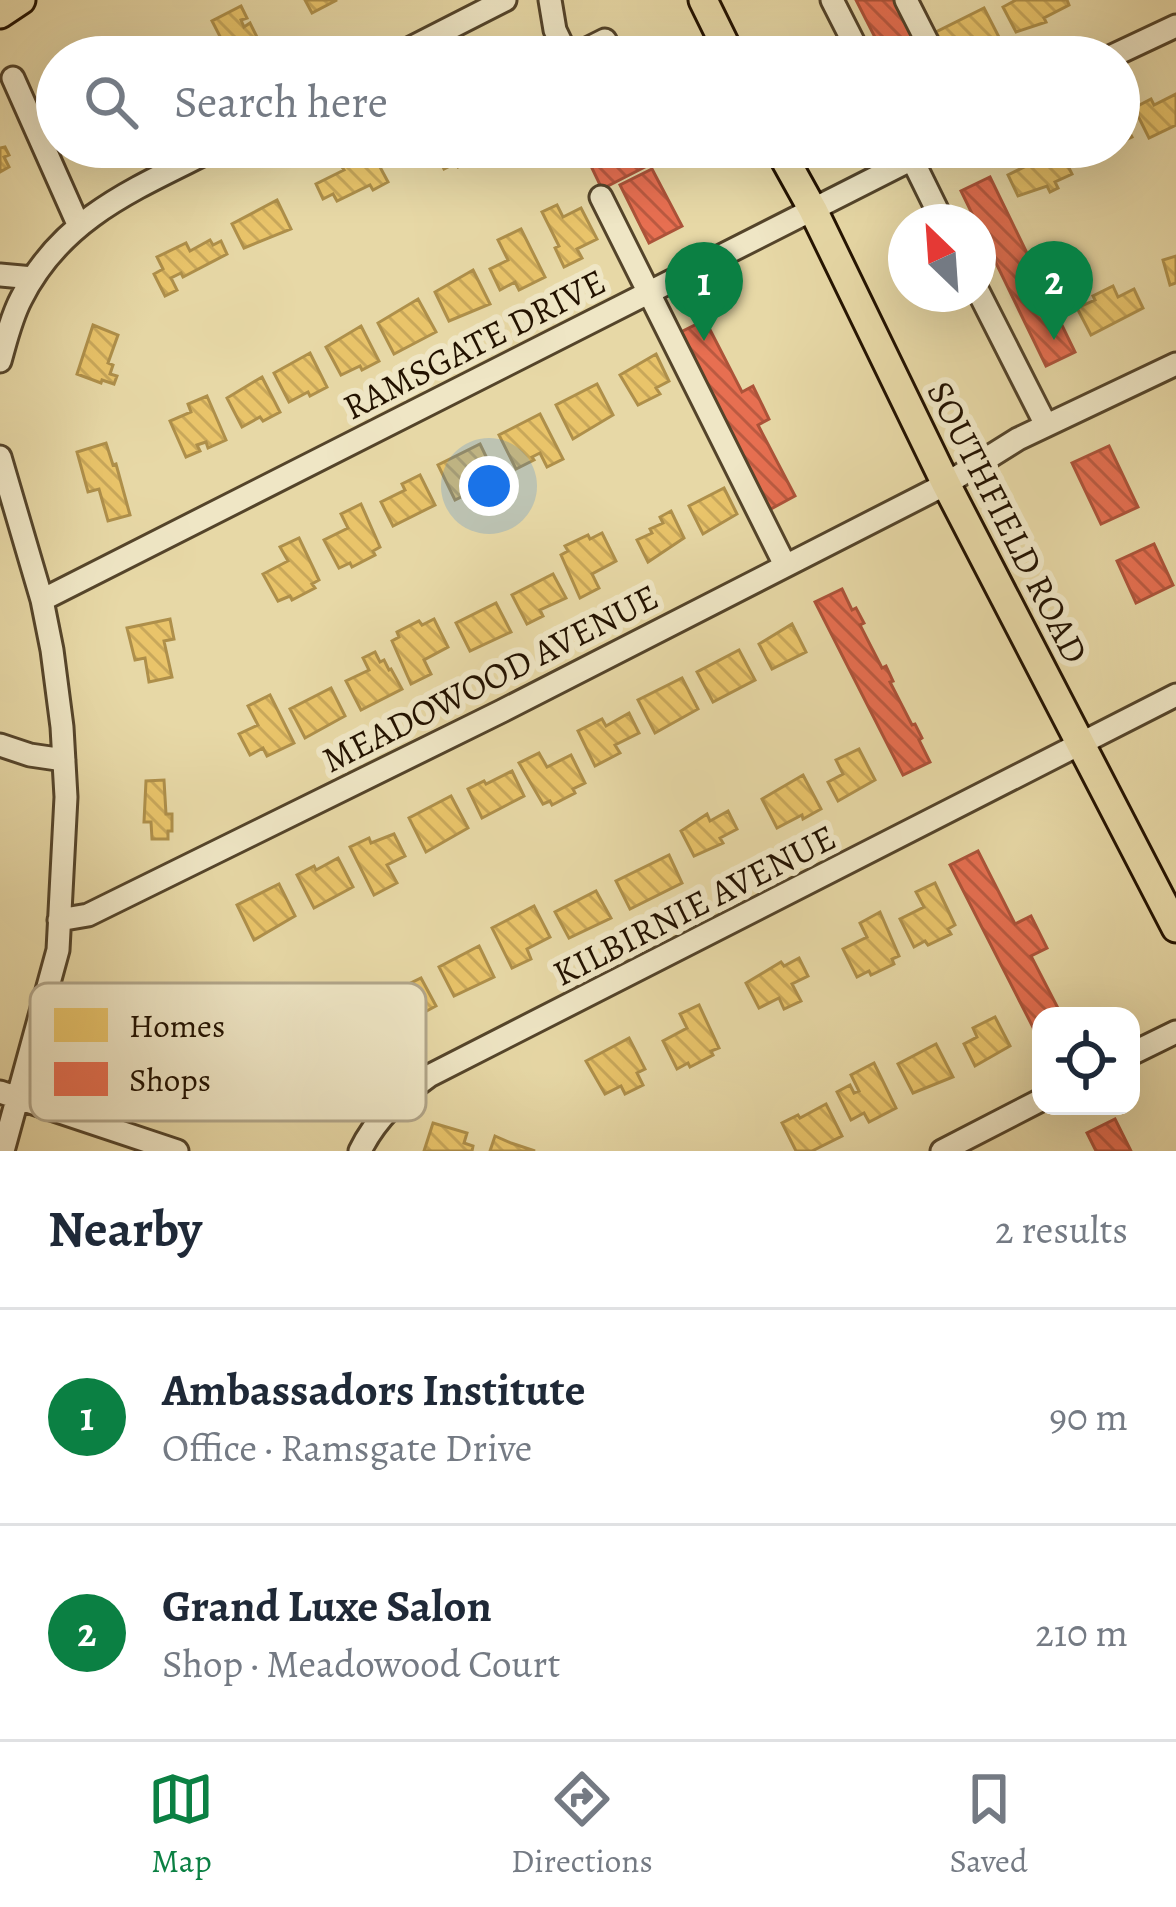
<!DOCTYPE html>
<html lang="en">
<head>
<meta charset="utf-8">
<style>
  body { margin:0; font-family:Alegreya,serif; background:#f6f6f7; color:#1f2937 }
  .controls { position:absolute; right:36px; bottom:36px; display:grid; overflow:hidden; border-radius:24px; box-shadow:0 12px 48px #0002 }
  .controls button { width:108px; height:108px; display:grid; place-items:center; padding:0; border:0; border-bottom:3px solid #e0e1e3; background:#fff; color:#1f2937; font:60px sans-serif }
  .compass { position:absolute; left:888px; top:204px; width:108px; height:108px; border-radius:50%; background:#fff; box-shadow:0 12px 48px #0002; rotate:335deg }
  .you { position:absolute; left:489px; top:486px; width:42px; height:42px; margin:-30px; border:9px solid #fff; border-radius:50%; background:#1a73e8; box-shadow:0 0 0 18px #1a73e833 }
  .badge { display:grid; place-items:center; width:78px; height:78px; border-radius:50%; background:#0b8043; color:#fff; font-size:39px; font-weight:700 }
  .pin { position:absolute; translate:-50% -99px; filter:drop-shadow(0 3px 6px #0008) }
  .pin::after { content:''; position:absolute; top:63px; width:42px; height:36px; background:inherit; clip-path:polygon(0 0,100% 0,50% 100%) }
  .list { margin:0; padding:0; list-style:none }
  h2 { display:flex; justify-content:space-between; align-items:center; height:156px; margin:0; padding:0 48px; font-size:51px }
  h2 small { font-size:39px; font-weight:400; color:#747a83 }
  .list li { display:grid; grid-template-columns:78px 1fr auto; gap:36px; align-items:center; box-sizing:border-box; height:216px; padding:0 48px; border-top:3px solid #e0e1e3 }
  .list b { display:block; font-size:45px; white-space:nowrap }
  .list p { margin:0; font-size:39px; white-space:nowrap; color:#747a83 }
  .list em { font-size:39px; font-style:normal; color:#747a83 }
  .icon { flex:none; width:66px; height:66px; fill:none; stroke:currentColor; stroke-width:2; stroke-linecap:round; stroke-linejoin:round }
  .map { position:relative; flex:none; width:1176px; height:1151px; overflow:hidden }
  .search { position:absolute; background:#fff; box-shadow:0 12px 48px #0002; left:36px; right:36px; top:36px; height:132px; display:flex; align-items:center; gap:30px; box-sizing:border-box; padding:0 42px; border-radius:66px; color:#747a83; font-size:45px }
  .sheet { height:588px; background:#fff }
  nav { display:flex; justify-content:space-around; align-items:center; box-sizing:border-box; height:168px; border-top:3px solid #e0e1e3; background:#fff; font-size:33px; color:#747a83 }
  nav a { display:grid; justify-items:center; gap:6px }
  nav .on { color:#0b8043 }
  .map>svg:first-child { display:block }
  .homes { fill:url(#homes-back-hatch); stroke:#ae8f4a; stroke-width:3 }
  .shops { fill:url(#shops-back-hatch); stroke:#ac5339; stroke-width:3 }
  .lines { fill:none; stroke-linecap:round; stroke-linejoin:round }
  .minor-casing { stroke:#54442a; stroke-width:27 }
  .major-casing { stroke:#231200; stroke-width:33 }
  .minor { stroke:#efe6c5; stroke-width:21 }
  .major { stroke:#e7d8a6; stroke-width:27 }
  .labels { text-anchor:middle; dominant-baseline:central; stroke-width:12; stroke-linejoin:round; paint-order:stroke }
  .street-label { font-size:36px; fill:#231200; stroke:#efe6c5 }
  .key { fill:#efe6c5; stroke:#b2a68a; stroke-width:3 }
  .key-label { font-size:33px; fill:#231200 }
</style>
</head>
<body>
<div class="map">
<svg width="1176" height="1151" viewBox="0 0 1176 1151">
  <defs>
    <pattern id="homes-back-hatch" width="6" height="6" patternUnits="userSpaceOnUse" patternTransform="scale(3)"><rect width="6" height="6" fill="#e9c46a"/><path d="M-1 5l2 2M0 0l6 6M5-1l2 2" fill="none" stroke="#c8a75a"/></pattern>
    <pattern id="shops-back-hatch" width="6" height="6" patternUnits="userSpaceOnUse" patternTransform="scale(3)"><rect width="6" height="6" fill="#e76f51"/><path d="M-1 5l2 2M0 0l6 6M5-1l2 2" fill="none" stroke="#bb5a41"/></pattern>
  </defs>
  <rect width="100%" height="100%" fill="#e7d8a6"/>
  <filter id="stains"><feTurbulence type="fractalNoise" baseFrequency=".00167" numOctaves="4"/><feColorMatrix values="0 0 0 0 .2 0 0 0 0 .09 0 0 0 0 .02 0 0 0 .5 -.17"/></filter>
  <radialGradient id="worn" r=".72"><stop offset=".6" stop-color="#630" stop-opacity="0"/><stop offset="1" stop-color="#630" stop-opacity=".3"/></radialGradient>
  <path class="homes" d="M 305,0 L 337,0 L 312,13 Z
    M 1016,0 L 1067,0 L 1069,5 L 1044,18 L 1046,22 L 1016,32 L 1003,7 Z
    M 241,6 L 247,18 L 241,20 L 244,27 L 250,23 L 257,37 L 228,52 L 212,21 Z
    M 984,8 L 1001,41 L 989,47 L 986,41 L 955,57 L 949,57 L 936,32 Z
    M 184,46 L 190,57 L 162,57 Z
    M 1176,94 L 1176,125 L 1149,138 L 1134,108 L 1151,99 L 1154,105 Z
    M 1121,116 L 1132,137 L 1119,143 L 1119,117 Z
    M 5,147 L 9,155 L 4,157 L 9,167 L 0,172 L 0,148 Z
    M 381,147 L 385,147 L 392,160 L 380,167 L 388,182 L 373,190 L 370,185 L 337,201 L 333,194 L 323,199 L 316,184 L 344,170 L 342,167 Z
    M 433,147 L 486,147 L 479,151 L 482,155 L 458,167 L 456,163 L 444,169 Z
    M 1070,147 L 1110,147 L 1108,148 L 1111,154 L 1097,161 L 1094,155 L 1078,163 Z
    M 1060,150 L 1072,174 L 1055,182 L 1058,188 L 1050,192 L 1047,186 L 1018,196 L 1008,175 L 1024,167 L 1022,163 L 1045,153 L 1047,157 Z
    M 277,200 L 291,229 L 244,248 L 232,224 Z
    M 557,205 L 563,217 L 581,208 L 597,239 L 577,249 L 582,258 L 564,267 L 555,248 L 559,246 L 542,212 Z
    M 521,229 L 545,277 L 519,290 L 515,282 L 500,290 L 490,269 L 508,260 L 498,240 Z
    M 210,240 L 213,245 L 221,241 L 227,254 L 183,277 L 181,273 L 171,278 L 177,290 L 165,296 L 154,274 L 163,269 L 157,257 L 186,243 L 190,251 Z
    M 1176,256 L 1176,283 L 1170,285 L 1163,260 Z
    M 473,270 L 490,304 L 449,321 L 435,292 Z
    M 1113,286 L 1118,297 L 1134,289 L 1143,308 L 1091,335 L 1077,308 L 1095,300 L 1093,296 Z
    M 418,299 L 436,332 L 394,354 L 378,323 Z
    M 93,325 L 118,335 L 108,363 L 113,365 L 110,374 L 117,376 L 114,384 L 102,380 L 101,383 L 77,374 Z
    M 361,326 L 379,361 L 362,370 L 360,366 L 341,375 L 326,347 Z
    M 310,353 L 327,387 L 310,396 L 308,392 L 289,402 L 274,373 Z
    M 656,354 L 669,381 L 656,388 L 660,394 L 638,405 L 620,375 Z
    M 262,377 L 280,412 L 263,421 L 260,417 L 242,427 L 227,398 Z
    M 597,384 L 613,415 L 573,439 L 556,405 Z
    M 207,396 L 226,440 L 208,448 L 206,442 L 197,445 L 200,451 L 186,457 L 170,421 L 191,412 L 188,404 Z
    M 540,414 L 563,459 L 547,467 L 540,453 L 532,457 L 534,460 L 516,469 L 499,435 Z
    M 106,443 L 113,465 L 116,464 L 130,515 L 108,521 L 99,489 L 88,492 L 77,452 Z
    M 480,444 L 495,475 L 471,487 L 473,491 L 455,500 L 438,465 Z
    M 420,475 L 435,505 L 393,526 L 381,502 L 405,490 L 402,484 Z
    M 724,488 L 737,514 L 703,534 L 689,506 Z
    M 361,504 L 380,547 L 373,551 L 375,555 L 352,567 L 350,563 L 339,568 L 324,540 L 348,528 L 341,514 Z
    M 671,511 L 684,538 L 648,562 L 637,540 L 652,533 L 650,529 L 663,523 L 660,517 Z
    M 602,533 L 616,561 L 592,574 L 599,588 L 580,598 L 561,555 L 568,551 L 565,546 L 588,535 L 590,539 Z
    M 299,538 L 319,580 L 312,584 L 315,588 L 292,600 L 290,596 L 278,601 L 263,574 L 288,561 L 280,547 Z
    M 553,574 L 566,598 L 540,610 L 543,616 L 527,624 L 512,595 Z
    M 496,603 L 511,632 L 470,651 L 456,623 Z
    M 170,619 L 174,639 L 164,641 L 172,677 L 149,682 L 145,658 L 135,660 L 127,628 Z
    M 434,619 L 448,647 L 424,660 L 431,674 L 411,684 L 392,641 L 399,637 L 397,632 L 419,621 L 422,625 Z
    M 792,624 L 806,652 L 772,669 L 759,644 Z
    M 739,650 L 755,680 L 713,702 L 697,672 Z
    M 375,652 L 380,662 L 384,660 L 389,670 L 391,669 L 402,689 L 361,710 L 346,681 L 369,670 L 363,658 Z
    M 682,678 L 698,709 L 655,733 L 638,700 Z
    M 331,688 L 345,716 L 305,738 L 290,709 Z
    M 270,695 L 294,743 L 267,756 L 263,748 L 250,755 L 239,734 L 258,725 L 248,706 Z
    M 629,713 L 639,733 L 615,745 L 620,753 L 595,766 L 578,731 L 602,719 L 606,726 Z
    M 859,749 L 875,780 L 838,801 L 828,782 L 843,774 L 836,760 Z
    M 539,753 L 547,767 L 571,755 L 585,783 L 573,789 L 575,793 L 552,805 L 550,801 L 543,804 L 519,763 Z
    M 512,771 L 524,796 L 482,818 L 468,789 L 484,781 L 486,784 Z
    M 803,775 L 821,809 L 803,819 L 802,815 L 777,828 L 762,799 Z
    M 164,780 L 166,814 L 172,814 L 172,831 L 168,831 L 168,839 L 152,839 L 151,822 L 144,822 L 146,781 Z
    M 451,796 L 468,828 L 426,852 L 409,818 Z
    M 728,811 L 737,829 L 720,838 L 723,843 L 694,856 L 681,831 L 707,814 L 710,821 Z
    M 394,834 L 405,856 L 387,865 L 397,883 L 374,895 L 350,847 L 369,838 L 371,843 Z
    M 669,855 L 682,883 L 630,909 L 616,881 Z
    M 338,858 L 353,887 L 314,908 L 297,875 L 314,866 L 316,870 Z
    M 935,883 L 955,925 L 948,929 L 951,934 L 928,945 L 925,941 L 914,947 L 900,919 L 924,907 L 916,892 Z
    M 279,884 L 295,916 L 254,940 L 237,905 Z
    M 596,891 L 611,918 L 569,938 L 555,912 Z
    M 534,906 L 550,937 L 527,949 L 531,959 L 512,968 L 492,928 Z
    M 880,912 L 899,956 L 892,959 L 894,964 L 871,975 L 869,971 L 857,977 L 843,949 L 867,937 L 860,923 Z
    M 479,946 L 494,977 L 454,996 L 439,967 Z
    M 799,958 L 808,976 L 792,984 L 801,1001 L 784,1009 L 779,998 L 759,1008 L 746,983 L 781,962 L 784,966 Z
    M 421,978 L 436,1006 L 419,1015 L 417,1009 L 392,1022 L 380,998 Z
    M 699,1005 L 719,1048 L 711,1051 L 713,1055 L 690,1067 L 688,1063 L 677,1069 L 663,1041 L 687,1028 L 680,1014 Z
    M 995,1017 L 1010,1046 L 975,1066 L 964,1044 L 977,1037 L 973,1028 Z
    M 629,1038 L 645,1069 L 637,1073 L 643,1085 L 625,1094 L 621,1086 L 605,1094 L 586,1061 Z
    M 936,1044 L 953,1077 L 913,1093 L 898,1064 Z
    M 874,1063 L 896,1108 L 869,1122 L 864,1113 L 851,1120 L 837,1092 L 850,1085 L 854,1093 L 859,1091 L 851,1075 Z
    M 826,1104 L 842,1136 L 812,1151 L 796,1151 L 782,1123 L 798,1115 L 800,1118 Z
    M 433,1123 L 467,1133 L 464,1143 L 473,1146 L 472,1151 L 424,1151 Z
    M 495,1136 L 511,1143 L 535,1151 L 490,1151 Z"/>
  <path class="shops" d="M 856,0 L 895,0 L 924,57 L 885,57 Z
    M 618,147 L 676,147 L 678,150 L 602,189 L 589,162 Z
    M 652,169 L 682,226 L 649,243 L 620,185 Z
    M 990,177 L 1075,352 L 1046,366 L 961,191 Z
    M 705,320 L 742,392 L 753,386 L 769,419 L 758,425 L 795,496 L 769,510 L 679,333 Z
    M 1109,446 L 1138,507 L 1101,524 L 1072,463 Z
    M 1154,544 L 1173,585 L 1136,603 L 1117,561 Z
    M 842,589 L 852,610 L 856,608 L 864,623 L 860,625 L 882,668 L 886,666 L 893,681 L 890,682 L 912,725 L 915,724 L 922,738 L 919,740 L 930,762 L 903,775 L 815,602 Z
    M 978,851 L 1015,924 L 1031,916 L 1047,948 L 1031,956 L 1062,1016 L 1041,1016 L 1041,1043 L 950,865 Z
    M 1115,1119 L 1131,1151 L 1096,1151 L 1087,1133 Z"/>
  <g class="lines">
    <defs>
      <path id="minor" d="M 550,0 L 555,30 L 568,57
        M 832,0 L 861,57
        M 906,0 L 935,57
        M 393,57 L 505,0
        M 571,57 L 605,40 L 614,57
        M 1110,57 L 1176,26
        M 13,78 L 78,224
        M 912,159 L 943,222
        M 601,197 L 785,565
        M 0,275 L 33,278
        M 978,291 L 1046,425
        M 0,361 C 6,340 11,318 21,299 C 63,215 140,187 218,147
        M 0,457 L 42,600 L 52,650 L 62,727 L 66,797 L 58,950 L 3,1151
        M 42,600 L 936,147
        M 0,745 L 30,755 L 64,760
        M 59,920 L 88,915 L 502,711 L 946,484 L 1018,439 L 1176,364
        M 1131,1054 L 1176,1032
        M 0,1092 L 177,1151
        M 360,1151 C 376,1118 400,1097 429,1076 L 1176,695
        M 942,1151 L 1041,1100"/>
      <path id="major" d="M 703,0 L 731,57
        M 0,14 L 21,0
        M 778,147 L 813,210 L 946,484 L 1176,928"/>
    </defs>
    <use href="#minor" class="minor-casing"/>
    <use href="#major" class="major-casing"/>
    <use href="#minor" class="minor"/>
    <use href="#major" class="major"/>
  </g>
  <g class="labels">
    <g class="street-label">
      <text transform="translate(474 344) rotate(-27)">RAMSGATE DRIVE</text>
      <text transform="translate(1008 522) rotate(63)">SOUTHFIELD ROAD</text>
      <text transform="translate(490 678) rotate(-27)">MEADOWOOD AVENUE</text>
      <text transform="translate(694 905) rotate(-27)">KILBIRNIE AVENUE</text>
    </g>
  </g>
  <rect x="30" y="983" width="396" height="138" rx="18" class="key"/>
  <rect x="54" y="1008" width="54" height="34" fill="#e9c46a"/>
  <rect x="54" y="1062" width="54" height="34" fill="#e76f51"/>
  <g class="key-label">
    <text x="129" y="1037">Homes</text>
    <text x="129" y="1091">Shops</text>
  </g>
  <rect width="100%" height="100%" filter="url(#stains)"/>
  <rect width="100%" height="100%" fill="url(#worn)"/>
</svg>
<div class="controls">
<button><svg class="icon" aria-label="locate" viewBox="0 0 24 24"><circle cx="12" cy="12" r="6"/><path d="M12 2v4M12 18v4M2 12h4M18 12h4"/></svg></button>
</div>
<svg class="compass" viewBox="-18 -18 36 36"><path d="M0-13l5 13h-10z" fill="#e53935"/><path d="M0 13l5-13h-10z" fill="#747a83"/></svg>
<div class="you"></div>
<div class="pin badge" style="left:704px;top:341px">1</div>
<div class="pin badge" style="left:1054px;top:340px">2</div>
<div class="search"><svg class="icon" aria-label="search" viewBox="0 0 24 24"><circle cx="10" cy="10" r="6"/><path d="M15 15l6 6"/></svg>Search here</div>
</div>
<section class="sheet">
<h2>Nearby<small>2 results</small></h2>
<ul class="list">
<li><span class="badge">1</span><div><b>Ambassadors Institute</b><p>Office · Ramsgate Drive</p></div><em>90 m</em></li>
<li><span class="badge">2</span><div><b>Grand Luxe Salon</b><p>Shop · Meadowood Court</p></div><em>210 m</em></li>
</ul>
</section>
<nav>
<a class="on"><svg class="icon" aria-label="map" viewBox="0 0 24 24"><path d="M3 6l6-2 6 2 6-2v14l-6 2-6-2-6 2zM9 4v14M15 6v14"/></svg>Map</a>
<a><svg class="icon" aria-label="directions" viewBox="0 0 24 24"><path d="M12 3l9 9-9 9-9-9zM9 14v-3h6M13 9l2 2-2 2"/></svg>Directions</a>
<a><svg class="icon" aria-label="saved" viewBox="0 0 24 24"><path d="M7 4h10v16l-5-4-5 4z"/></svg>Saved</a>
</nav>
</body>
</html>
